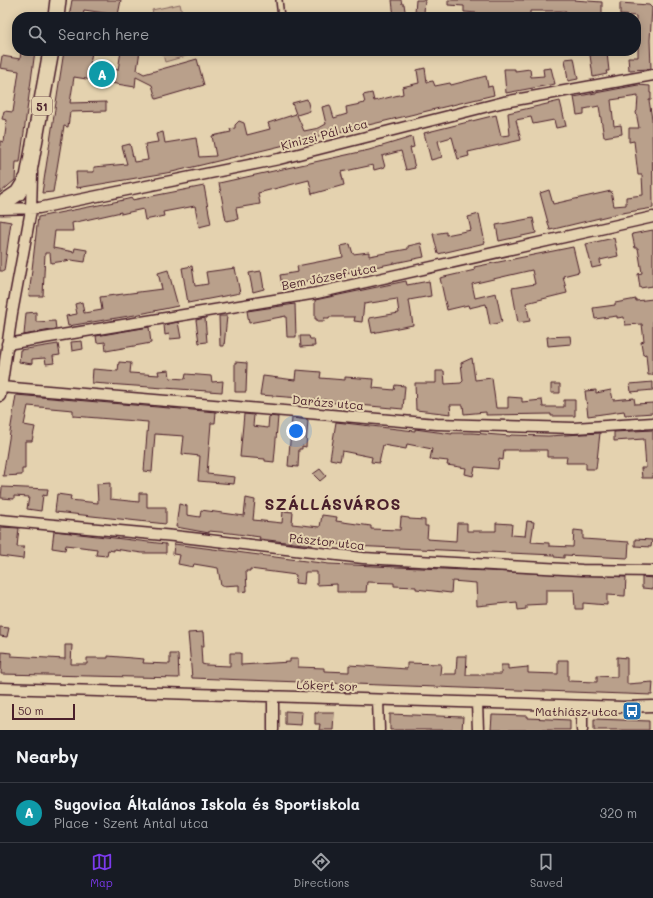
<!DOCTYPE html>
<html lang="en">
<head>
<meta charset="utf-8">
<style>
  body { margin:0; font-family:Mali,sans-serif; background:#242831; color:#f1f3f6 }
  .scale { position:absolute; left:12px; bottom:10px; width:63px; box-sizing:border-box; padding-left:4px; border:2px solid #4a1f2b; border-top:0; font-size:11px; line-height:14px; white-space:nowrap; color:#4a1f2b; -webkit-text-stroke:3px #e4d2af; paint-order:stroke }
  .you { position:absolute; left:296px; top:431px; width:14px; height:14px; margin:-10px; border:3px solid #fff; border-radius:50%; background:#1a73e8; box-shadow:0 0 0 6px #1a73e833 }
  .badge { display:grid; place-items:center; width:26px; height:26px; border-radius:50%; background:#7c3aed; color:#fff; font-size:13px; font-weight:700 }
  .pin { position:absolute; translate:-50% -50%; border:2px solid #fff; box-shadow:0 1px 4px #0006 }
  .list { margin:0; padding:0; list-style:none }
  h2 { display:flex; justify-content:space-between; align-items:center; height:52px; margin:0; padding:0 16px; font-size:17px }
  h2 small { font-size:13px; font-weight:400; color:#9ea1a6 }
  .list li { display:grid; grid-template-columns:26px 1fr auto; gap:12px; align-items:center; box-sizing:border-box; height:60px; padding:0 16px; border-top:1px solid #363941 }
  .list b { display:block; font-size:15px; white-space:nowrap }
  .list p { margin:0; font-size:13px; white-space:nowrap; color:#9ea1a6 }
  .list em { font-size:13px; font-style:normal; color:#9ea1a6 }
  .icon { flex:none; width:22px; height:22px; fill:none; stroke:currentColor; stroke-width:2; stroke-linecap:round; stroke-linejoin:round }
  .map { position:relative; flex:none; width:653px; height:730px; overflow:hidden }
  .search { position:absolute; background:#171b24; box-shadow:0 2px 10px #0003; left:12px; right:12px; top:12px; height:44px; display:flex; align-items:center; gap:10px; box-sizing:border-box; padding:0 14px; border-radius:16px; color:#9ea1a6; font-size:15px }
  .sheet { height:112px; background:#171b24 }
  nav { display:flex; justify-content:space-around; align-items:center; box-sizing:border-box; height:56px; border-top:1px solid #363941; background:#171b24; font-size:11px; color:#9ea1a6 }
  nav a { display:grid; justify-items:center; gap:2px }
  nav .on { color:#7c3aed }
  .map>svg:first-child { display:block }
  .green { fill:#cbb499; stroke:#8a6a62 }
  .building { fill:#b9a08b; stroke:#4a1f2b }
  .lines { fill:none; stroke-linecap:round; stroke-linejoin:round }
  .lane-casing { stroke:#4a1f2b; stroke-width:8 }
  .street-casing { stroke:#4a1f2b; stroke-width:13 }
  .primary-casing { stroke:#4a1f2b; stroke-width:18 }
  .lane { stroke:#e4d2af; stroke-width:5 }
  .street { stroke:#e4d2af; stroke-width:10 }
  .primary { stroke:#e4d2af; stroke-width:15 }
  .labels { text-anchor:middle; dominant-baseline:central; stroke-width:4; stroke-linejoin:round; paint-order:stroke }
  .shield { fill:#e4d2af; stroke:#785553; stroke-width:1 }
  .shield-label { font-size:11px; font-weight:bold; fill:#4a1f2b }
  .street-label { font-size:12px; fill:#4a1f2b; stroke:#e4d2af }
  .poi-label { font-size:12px; fill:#4a1f2b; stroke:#e4d2af; text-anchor:end }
  .district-label { font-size:16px; font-weight:bold; letter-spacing:1px; fill:#4a1f2b; stroke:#e4d2af }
</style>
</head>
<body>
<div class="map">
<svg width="653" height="730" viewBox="0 0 653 730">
  <rect width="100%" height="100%" fill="#e4d2af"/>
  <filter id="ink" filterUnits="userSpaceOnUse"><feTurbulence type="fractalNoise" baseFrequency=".025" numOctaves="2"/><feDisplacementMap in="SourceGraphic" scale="8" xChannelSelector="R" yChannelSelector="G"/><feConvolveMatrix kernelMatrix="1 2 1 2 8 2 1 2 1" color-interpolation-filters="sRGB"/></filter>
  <g filter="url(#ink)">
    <path class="green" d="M 180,4 L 183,17 L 154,17 L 152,10 Z
      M 162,51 L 192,51 L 193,54 L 165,62 Z"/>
    <path class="building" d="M 72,0 L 121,0 L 118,15 L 84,10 L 83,17 L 69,17 Z
      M 392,0 L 401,0 L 402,4 L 404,4 L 406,17 L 394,17 Z
      M 416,0 L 425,0 L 424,13 L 415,12 Z
      M 448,0 L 573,0 L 602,2 L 602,17 L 577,15 L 576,17 L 567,17 L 566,11 L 530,11 L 530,17 L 478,16 L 478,13 L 464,12 L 464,6 L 448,5 Z
      M 620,3 L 649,5 L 652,8 L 650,40 L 651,69 L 629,70 L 628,57 L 638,57 L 638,44 L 636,44 L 636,16 L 620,15 Z
      M 21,51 L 35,51 L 20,162 L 16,162 L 15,180 L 0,193 L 0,141 L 4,142 L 7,120 L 2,119 L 4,111 L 13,112 L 19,71 L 0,68 L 2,56 L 20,59 Z
      M 64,51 L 92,51 L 90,65 L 118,70 L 121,51 L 140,51 L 137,70 L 144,74 L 197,59 L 204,85 L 156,99 L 152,85 L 136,77 L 135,87 L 74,77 L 70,103 L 106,102 L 106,111 L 70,112 L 68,127 L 64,126 L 53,192 L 42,193 Z
      M 607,53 L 609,71 L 606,71 L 607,74 L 593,77 L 590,55 Z
      M 574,58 L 578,79 L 568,81 L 565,59 Z
      M 425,68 L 427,82 L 433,81 L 435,86 L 450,83 L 451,85 L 486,76 L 488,87 L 492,86 L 494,95 L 172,172 L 77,188 L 76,172 L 94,172 L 94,167 L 127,164 L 122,146 L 130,144 L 134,162 L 148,160 L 145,144 L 158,142 L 156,134 L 163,132 L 165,143 L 196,138 L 199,157 L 216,156 L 212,136 L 231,132 L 230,129 L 235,128 L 235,125 L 239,121 L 244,123 L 247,135 L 270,129 L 268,123 L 296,114 L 292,103 L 307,99 L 310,111 L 297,115 L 304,131 L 319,128 L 326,124 L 322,107 L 330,105 L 334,118 L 347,114 L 346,107 L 365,103 L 363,95 L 372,93 L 374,101 L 403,94 L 402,87 L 419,83 L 417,70 Z
      M 551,68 L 555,84 L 506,93 L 504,69 L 515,69 L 515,71 L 530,69 L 531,77 L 544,76 L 543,69 Z
      M 638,85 L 650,86 L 650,93 L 651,93 L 651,100 L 649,100 L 652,119 L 653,208 L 616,214 L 550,230 L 540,193 L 549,190 L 553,204 L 611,191 L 614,206 L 626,205 L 626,197 L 643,195 L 642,175 L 638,175 L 634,141 L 629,142 L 629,128 L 639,128 L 636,112 L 637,111 L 638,96 L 611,100 L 614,126 L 621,125 L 622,134 L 604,137 L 599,106 L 584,109 L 584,114 L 577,115 L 574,97 Z
      M 560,101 L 566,126 L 556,128 L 554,120 L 533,124 L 531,117 L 516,120 L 521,140 L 468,152 L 469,156 L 458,159 L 452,137 L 438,141 L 442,157 L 431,160 L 424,133 L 496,115 L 501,136 L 510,135 L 508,113 Z
      M 412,137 L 414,147 L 410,148 L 415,168 L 406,170 L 401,151 L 382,156 L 385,167 L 374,170 L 373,165 L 341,172 L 344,185 L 312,194 L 309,180 L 258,193 L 260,204 L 236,208 L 238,219 L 226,221 L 219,183 L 369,150 Z
      M 204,186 L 211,224 L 199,227 L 195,206 L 163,212 L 164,216 L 145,220 L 143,209 L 121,214 L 121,212 L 72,223 L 73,231 L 55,231 L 53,248 L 74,252 L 75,248 L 87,250 L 85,262 L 71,260 L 51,263 L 50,253 L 45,253 L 43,296 L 29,296 L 38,217 L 119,201 L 132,198 L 132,200 Z
      M 479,214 L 485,243 L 438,254 L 433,234 L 446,232 L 446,235 L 471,230 L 468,217 Z
      M 533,218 L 536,233 L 499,241 L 496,225 Z
      M 0,220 L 11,222 L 4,271 L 0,271 Z
      M 653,230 L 653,286 L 640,288 L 638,274 L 642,273 L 638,248 L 635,248 L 632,234 Z
      M 614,238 L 618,256 L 600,260 L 601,266 L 592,268 L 586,244 Z
      M 421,243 L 424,257 L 282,286 L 280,275 L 298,272 L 297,266 L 343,257 L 341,246 L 350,244 L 353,254 L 369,252 L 369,256 L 408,249 L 408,246 Z
      M 573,247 L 579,272 L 563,276 L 567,293 L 526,303 L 530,321 L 518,323 L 512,288 L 535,284 L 532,270 L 472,284 L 475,298 L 496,293 L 502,322 L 490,325 L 486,304 L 469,308 L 468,305 L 447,310 L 440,278 L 475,270 L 474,267 Z
      M 192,266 L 195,286 L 208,284 L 206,272 L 235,268 L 240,293 L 188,303 L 182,268 Z
      M 168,270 L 178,306 L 135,315 L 68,326 L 66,316 L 77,314 L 75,304 L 82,302 L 84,313 L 102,310 L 100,297 L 162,289 L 158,273 Z
      M 261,271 L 264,289 L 253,292 L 249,273 Z
      M 406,281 L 407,285 L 429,281 L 431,296 L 409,300 L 413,325 L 372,333 L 369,318 L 399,313 L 397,299 L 364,304 L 362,322 L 354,321 L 355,317 L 329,317 L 329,318 L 324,318 L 325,321 L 317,321 L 317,319 L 315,319 L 315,300 Z
      M 636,299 L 636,301 L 653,299 L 653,375 L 648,375 L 646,354 L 643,355 L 641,342 L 644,341 L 642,324 L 625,325 L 624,317 L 617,318 L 617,316 L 595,319 L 593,308 L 615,305 L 615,303 Z
      M 295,304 L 296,337 L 287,337 L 286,316 L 249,323 L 247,311 Z
      M 36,312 L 36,322 L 55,321 L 56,329 L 24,335 L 26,313 Z
      M 219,316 L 227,316 L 224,346 L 220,346 Z
      M 205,318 L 207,342 L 199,343 L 196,320 Z
      M 178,322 L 181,338 L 170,339 L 169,334 L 165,335 L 164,325 Z
      M 149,327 L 151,343 L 106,351 L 105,342 L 97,343 L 96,336 Z
      M 300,336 L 309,336 L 310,339 L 314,339 L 315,346 L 301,347 Z
      M 570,336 L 571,344 L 548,346 L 547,337 Z
      M 82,341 L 83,349 L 72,351 L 71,342 Z
      M 58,344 L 60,355 L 53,356 L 54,363 L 46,364 L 45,358 L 32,359 L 32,364 L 19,362 L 20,350 Z
      M 472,358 L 475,380 L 492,378 L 496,408 L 508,408 L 508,397 L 522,398 L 522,402 L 542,400 L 543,407 L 564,407 L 564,400 L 575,400 L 575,416 L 551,416 L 551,414 L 486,415 L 486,412 L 464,414 L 463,405 L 450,405 L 451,414 L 416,410 L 415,383 L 436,383 L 436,371 L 444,371 L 445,384 L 461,383 L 463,381 L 461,363 Z
      M 119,362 L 131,363 L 130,373 L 159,375 L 158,371 L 169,370 L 170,378 L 185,379 L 186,374 L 211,376 L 212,382 L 223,381 L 222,392 L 92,383 L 93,369 L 118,371 Z
      M 235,362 L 247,363 L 246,392 L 235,392 Z
      M 296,370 L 321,372 L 320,378 L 345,380 L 345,377 L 374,379 L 373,388 L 394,390 L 395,385 L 405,386 L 403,409 L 326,402 L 326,400 L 260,395 L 263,376 L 295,380 Z
      M 653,382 L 653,390 L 631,392 L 630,384 Z
      M 551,384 L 560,384 L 560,393 L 551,393 Z
      M 596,390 L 596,393 L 611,390 L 613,400 L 634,398 L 635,404 L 653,403 L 653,413 L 625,415 L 624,411 L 588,416 L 585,391 Z
      M 16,395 L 216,412 L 215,423 L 211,423 L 207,474 L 235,477 L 234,484 L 198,481 L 200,456 L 182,454 L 184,436 L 155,434 L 152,472 L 144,471 L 148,422 L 73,416 L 73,410 L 28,406 L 24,425 L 35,427 L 32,441 L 25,441 L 25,469 L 22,469 L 22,475 L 3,476 Z
      M 244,414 L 254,415 L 253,426 L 268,428 L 269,416 L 278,417 L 274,462 L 265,461 L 265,459 L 240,457 Z
      M 292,418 L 308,420 L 306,447 L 302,446 L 302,449 L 299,449 L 298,467 L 288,466 Z
      M 336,422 L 415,431 L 415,429 L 452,434 L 452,433 L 472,433 L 510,436 L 511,435 L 548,436 L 600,433 L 596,469 L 586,469 L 586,463 L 566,463 L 567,457 L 547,457 L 547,450 L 504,450 L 503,460 L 499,459 L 498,469 L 475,467 L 473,476 L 465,474 L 466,468 L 447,465 L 448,461 L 430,459 L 432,449 L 407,444 L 406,449 L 383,445 L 379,463 L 371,462 L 372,457 L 342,451 L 340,461 L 330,459 Z
      M 653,430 L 653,478 L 642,478 L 641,468 L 646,468 L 644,439 L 614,441 L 614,432 Z
      M 320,469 L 326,476 L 320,481 L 313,474 Z
      M 110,483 L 110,499 L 139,502 L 139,493 L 147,493 L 147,507 L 166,507 L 166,524 L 55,512 L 57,494 L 71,496 L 70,500 L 98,503 L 97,484 Z
      M 2,487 L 48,489 L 47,496 L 43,495 L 41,511 L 27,509 L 29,497 L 14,496 L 14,499 L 1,498 Z
      M 246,498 L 255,500 L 253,520 L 282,523 L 283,511 L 293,512 L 292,524 L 320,527 L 322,515 L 337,517 L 336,521 L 371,526 L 371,529 L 400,530 L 401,517 L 409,518 L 409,519 L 425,520 L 425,526 L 428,526 L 427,539 L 456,541 L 457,523 L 467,523 L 467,531 L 496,531 L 496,523 L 512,524 L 511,535 L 525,536 L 527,521 L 534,522 L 531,542 L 549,543 L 549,546 L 573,547 L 574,530 L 583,531 L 583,539 L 629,542 L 628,558 L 564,555 L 564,558 L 554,557 L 554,555 L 352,546 L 313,541 L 312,545 L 259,539 L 260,537 L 230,533 L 209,531 L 209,533 L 176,527 L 179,504 L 187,506 L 187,515 L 200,517 L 201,510 L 244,516 Z
      M 0,527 L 19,528 L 17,547 L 24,547 L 23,559 L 0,556 Z
      M 54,531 L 166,544 L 166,553 L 142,553 L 114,549 L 114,551 L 108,550 L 107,556 L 96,555 L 97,549 L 66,545 L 65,550 L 52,548 Z
      M 635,539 L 652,540 L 651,547 L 635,546 Z
      M 174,544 L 329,564 L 626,577 L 625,596 L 607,595 L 607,605 L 583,603 L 583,609 L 575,609 L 574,590 L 546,590 L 546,604 L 526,605 L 526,609 L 518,610 L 517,602 L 477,606 L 476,583 L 452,581 L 451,593 L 416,589 L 416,587 L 394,586 L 394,583 L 367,582 L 366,592 L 337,592 L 337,584 L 317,585 L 317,572 L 305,572 L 304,584 L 295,583 L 296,575 L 250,569 L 250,571 L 246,571 L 247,591 L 239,592 L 239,585 L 221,586 L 218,568 L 194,564 L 193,567 L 178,564 L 180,555 L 173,554 Z
      M 642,577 L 653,578 L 653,589 L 642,588 Z
      M 0,627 L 9,628 L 7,637 L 0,636 Z
      M 203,632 L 204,646 L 201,646 L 202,664 L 206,665 L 230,666 L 230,653 L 241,653 L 241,665 L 290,662 L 290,659 L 298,659 L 298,667 L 324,668 L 324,671 L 349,672 L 349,665 L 407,669 L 407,663 L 441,664 L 440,674 L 456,674 L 457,656 L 467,656 L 466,675 L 481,675 L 481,674 L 501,674 L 501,665 L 508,665 L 508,669 L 528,667 L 528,673 L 558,674 L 558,660 L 568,660 L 568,681 L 597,682 L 597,676 L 617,677 L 617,657 L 627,658 L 627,684 L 653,682 L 652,695 L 192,678 L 188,633 Z
      M 65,645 L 72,645 L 71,664 L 87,664 L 87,658 L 108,658 L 108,656 L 144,659 L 143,663 L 170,664 L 170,654 L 178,654 L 179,678 L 1,674 L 2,652 L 11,653 L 11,656 L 65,659 Z
      M 285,711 L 302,712 L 301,725 L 285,724 Z
      M 315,712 L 334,712 L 333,730 L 319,730 L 320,724 L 315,724 Z
      M 390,714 L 463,717 L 462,730 L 390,730 Z
      M 492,715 L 528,716 L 528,718 L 570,720 L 570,730 L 491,730 Z
      M 594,719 L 649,721 L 649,730 L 594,730 Z"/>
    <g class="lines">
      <defs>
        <path id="lane" d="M 279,0 L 281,17"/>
        <path id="street" d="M 0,209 L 39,208 L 279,159 L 504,102 L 653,75
          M 7,344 L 317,293 L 653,217
          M 1,387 L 437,424 L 574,428 L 653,423
          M 0,396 L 12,313 L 31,210 L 32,173
          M 0,520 L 174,536 L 363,558 L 582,570 L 653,571
          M 0,688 L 623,707 L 653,706
          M 378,700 L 379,730
          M 477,703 L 478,730
          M 582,706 L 582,730
          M 273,730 L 273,696"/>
        <path id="primary" d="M 56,17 L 58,0
          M 0,205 L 18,193 L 28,177 L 51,51"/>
      </defs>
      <use href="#lane" class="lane-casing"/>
      <use href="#street" class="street-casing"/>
      <use href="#primary" class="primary-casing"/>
      <use href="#lane" class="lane"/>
      <use href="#street" class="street"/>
      <use href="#primary" class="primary"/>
    </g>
  </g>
  <defs>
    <symbol id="bus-square" viewBox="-11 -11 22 22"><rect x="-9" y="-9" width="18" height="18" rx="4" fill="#1f6fb2" stroke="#e4d2af"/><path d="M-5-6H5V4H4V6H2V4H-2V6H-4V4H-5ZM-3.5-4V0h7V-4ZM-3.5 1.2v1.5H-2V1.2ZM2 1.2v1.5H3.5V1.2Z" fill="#fff"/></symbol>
  </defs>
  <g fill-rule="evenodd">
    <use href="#bus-square" x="621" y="700" width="22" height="22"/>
  </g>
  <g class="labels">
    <rect class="shield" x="32" y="97" width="20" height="18" rx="3"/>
    <g class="shield-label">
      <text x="42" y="106">51</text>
    </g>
    <g class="street-label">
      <text transform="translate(324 134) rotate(-15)">Kinizsi Pál utca</text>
      <text transform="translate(329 276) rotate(-11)">Bem József utca</text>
      <text transform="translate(328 402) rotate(5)">Darázs utca</text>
      <text transform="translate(327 541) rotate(6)">Pásztor utca</text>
      <text transform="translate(327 685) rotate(2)">Lőkert sor</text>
    </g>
    <g class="poi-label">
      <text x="618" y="711">Mathiász utca</text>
    </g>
    <g class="district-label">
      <text x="333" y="503">SZÁLLÁSVÁROS</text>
    </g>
  </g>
</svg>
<div class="scale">50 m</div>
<div class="you"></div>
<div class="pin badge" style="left:102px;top:74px;background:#0f9aa8">A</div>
<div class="search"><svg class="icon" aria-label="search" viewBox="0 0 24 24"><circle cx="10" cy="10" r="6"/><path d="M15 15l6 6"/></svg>Search here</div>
</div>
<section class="sheet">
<h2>Nearby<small></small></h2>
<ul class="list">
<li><span class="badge" style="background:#0f9aa8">A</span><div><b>Sugovica Általános Iskola és Sportiskola</b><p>Place · Szent Antal utca</p></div><em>320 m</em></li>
</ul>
</section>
<nav>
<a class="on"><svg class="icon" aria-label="map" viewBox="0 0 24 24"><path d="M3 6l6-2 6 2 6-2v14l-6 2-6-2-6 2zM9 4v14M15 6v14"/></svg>Map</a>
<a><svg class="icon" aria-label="directions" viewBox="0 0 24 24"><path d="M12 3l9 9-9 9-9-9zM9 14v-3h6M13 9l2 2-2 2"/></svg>Directions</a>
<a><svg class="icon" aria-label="saved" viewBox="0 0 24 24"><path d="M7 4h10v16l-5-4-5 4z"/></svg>Saved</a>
</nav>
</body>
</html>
